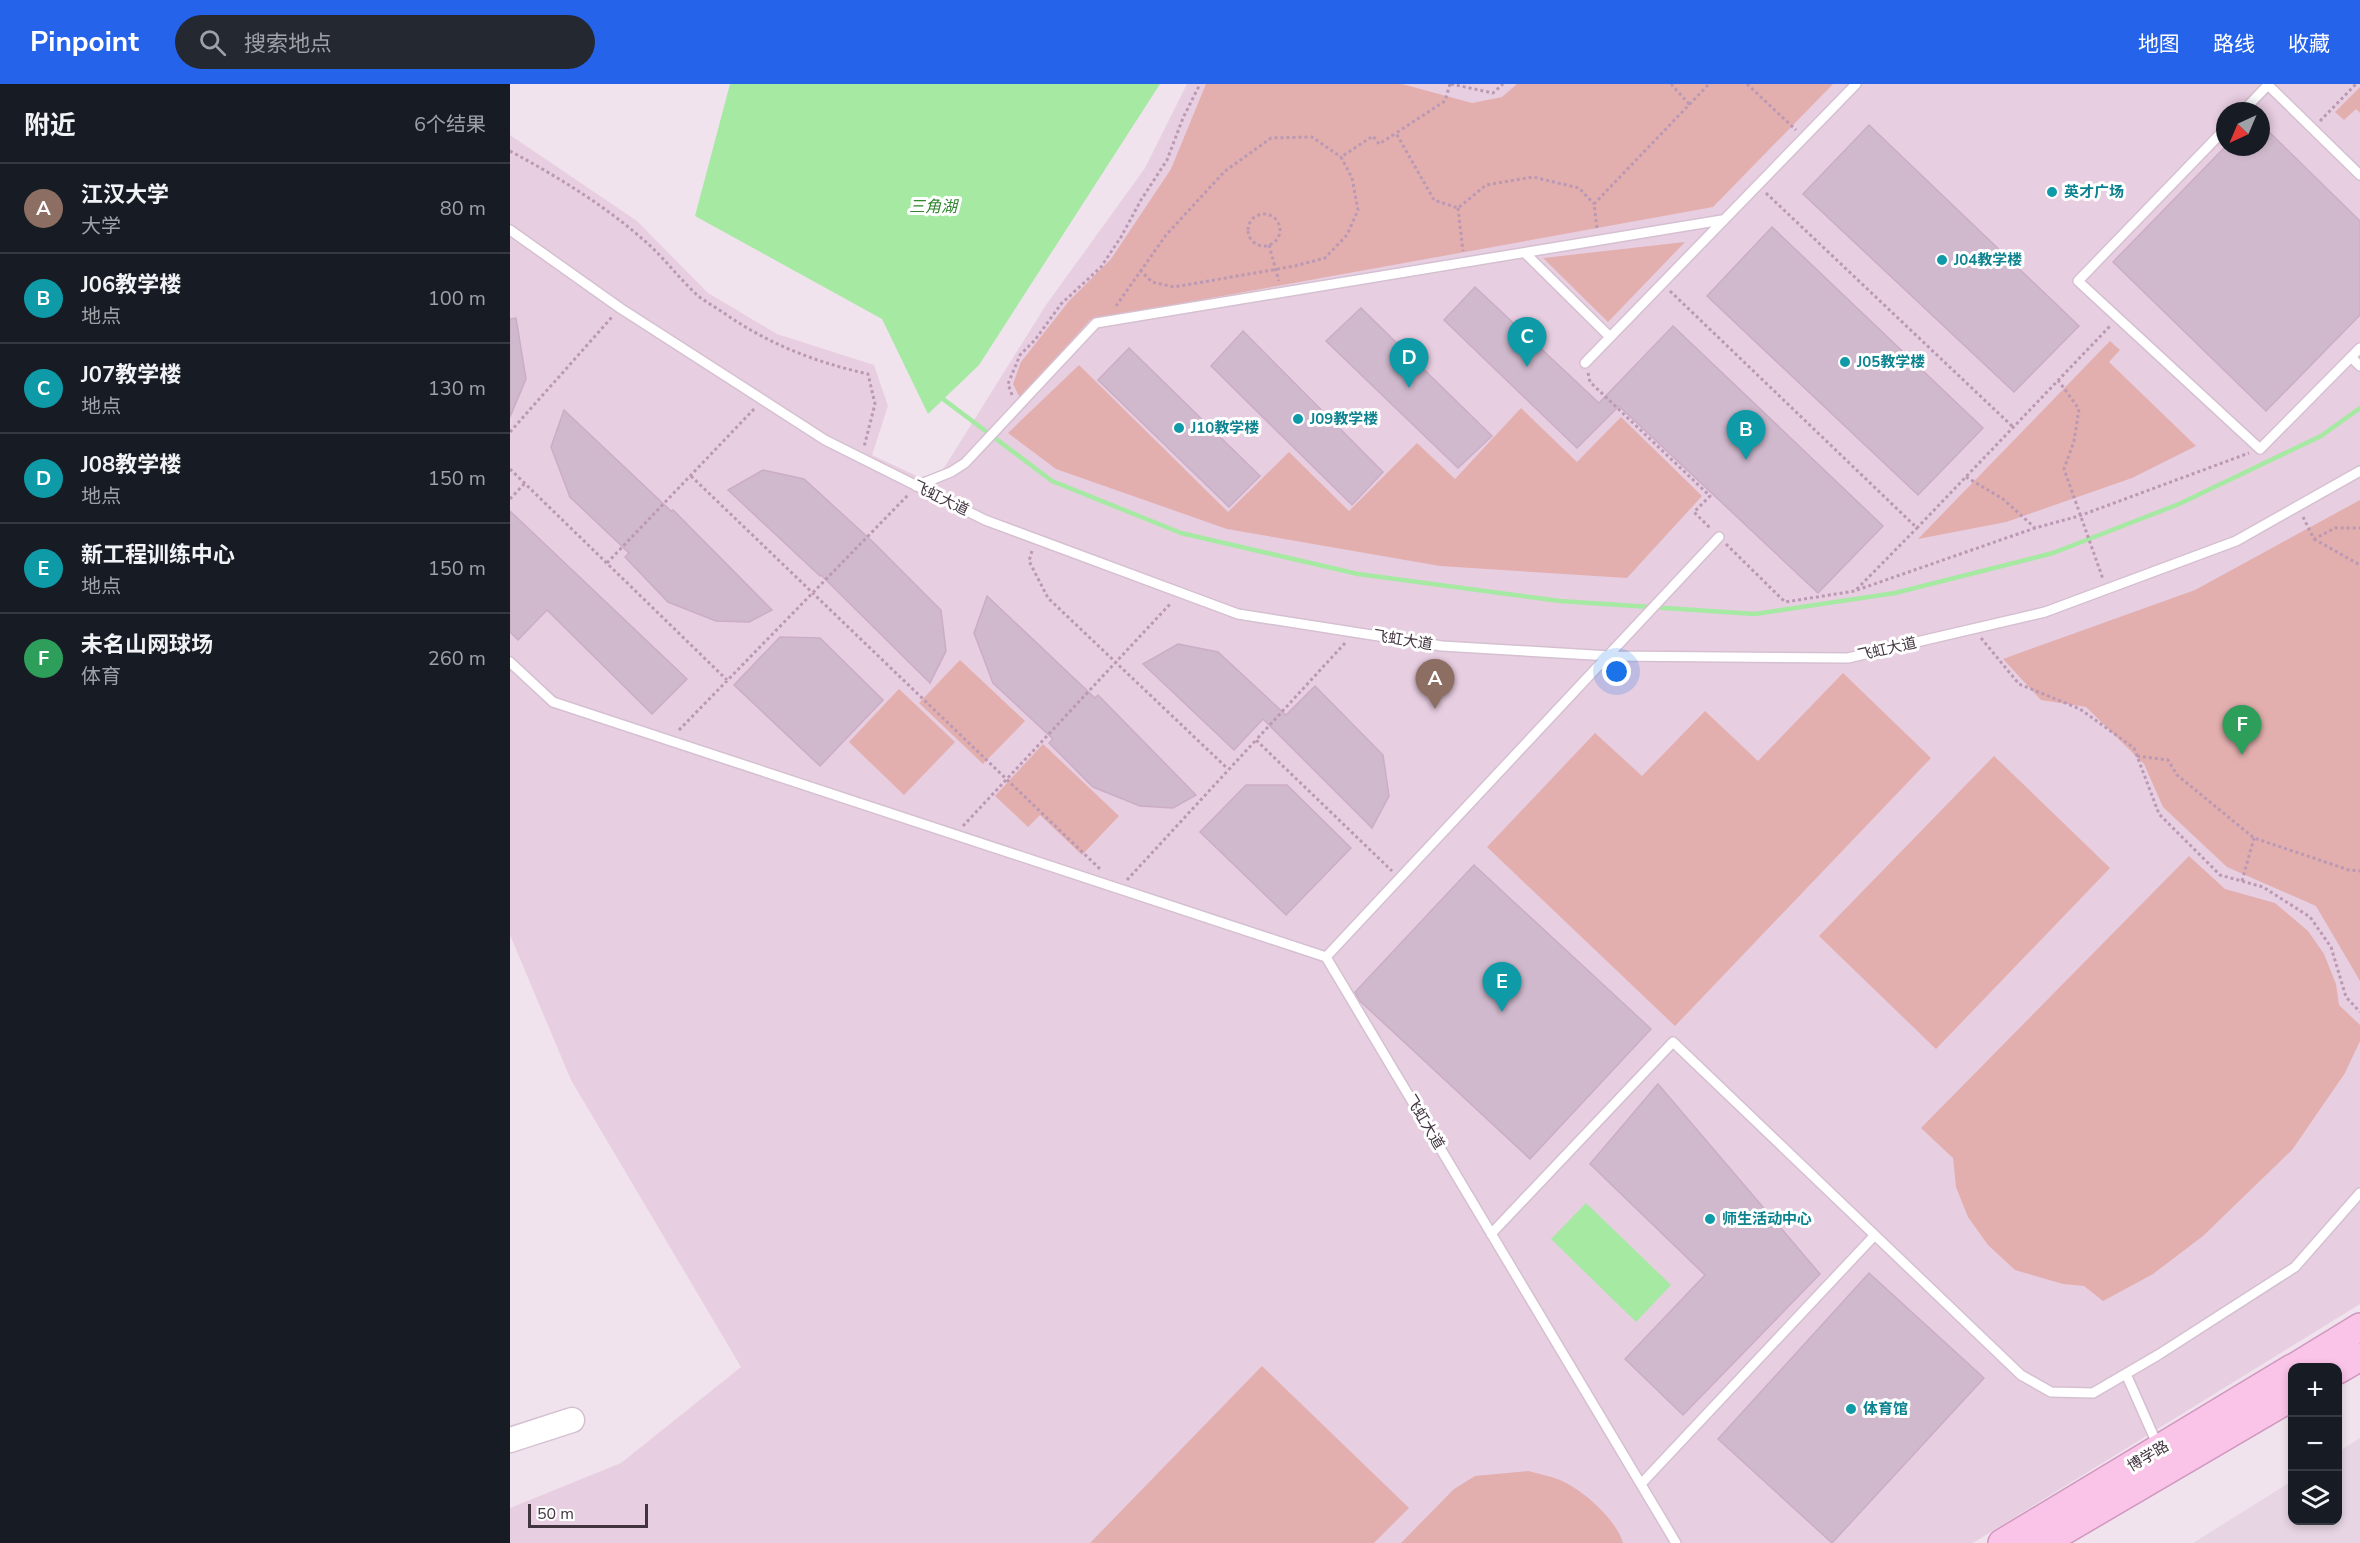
<!DOCTYPE html>
<html lang="zh">
<head>
<meta charset="utf-8">
<style>
  body { margin:0; font-family:"Nunito Sans","Noto Sans SC",sans-serif; background:#242831; color:#f1f3f6 }
  .controls { position:absolute; right:18px; bottom:18px; display:grid; overflow:hidden; border-radius:12px; box-shadow:0 3px 9px #0003 }
  .controls button { width:54px; height:54px; display:grid; place-items:center; padding:0; border:0; border-bottom:2px solid #363941; background:#171b24; color:#f1f3f6; font:30px sans-serif }
  .compass { position:absolute; left:1706px; top:18px; width:54px; height:54px; border-radius:50%; background:#171b24; box-shadow:0 3px 9px #0003; rotate:224deg }
  .scale { position:absolute; left:18px; bottom:15px; width:120px; box-sizing:border-box; padding-left:6px; border:3px solid #41343f; border-top:0; font-size:16px; line-height:21px; white-space:nowrap; color:#41343f; -webkit-text-stroke:4px #fff; paint-order:stroke }
  .you { position:absolute; left:1107px; top:588px; width:21px; height:21px; margin:-15px; border:4px solid #fff; border-radius:50%; background:#1a73e8; box-shadow:0 0 0 9px #1a73e833 }
  .badge { display:grid; place-items:center; width:39px; height:39px; border-radius:50%; background:#2563eb; color:#fff; font-size:20px; font-weight:700 }
  .pin { position:absolute; translate:-50% -50px; filter:drop-shadow(0 2px 3px #0008) }
  .pin::after { content:''; position:absolute; top:32px; width:21px; height:18px; background:inherit; clip-path:polygon(0 0,100% 0,50% 100%) }
  .list { margin:0; padding:0; list-style:none }
  h2 { display:flex; justify-content:space-between; align-items:center; height:78px; margin:0; padding:0 24px; font-size:26px }
  h2 small { font-size:20px; font-weight:400; color:#9ea1a6 }
  .list li { display:grid; grid-template-columns:39px 1fr auto; gap:18px; align-items:center; box-sizing:border-box; height:90px; padding:0 24px; border-top:2px solid #363941 }
  .list b { display:block; font-size:22px; white-space:nowrap }
  .list p { margin:0; font-size:20px; white-space:nowrap; color:#9ea1a6 }
  .list em { font-size:20px; font-style:normal; color:#9ea1a6 }
  .icon { flex:none; width:33px; height:33px; fill:none; stroke:currentColor; stroke-width:2; stroke-linecap:round; stroke-linejoin:round }
  .map { position:relative; flex:none; width:1850px; height:1459px; overflow:hidden }
  header { display:flex; align-items:center; gap:36px; box-sizing:border-box; height:84px; padding:0 30px; background:#2563eb; color:#fff }
  header strong { font-size:28px }
  nav { display:flex; gap:33px; margin-inline-start:auto; font-size:21px }
  .search { width:420px; height:54px; background:#242831; display:flex; align-items:center; gap:15px; box-sizing:border-box; padding:0 21px; border-radius:33px; color:#9ea1a6; font-size:22px }
  main { display:flex }
  aside { flex:1; background:#171b24 }
  .map>svg:first-child { display:block }
  .residential { fill:#e7d5e3 }
  .education { fill:#e8cee1; fill-rule:evenodd }
  .green { fill:#e2afae }
  .water { fill:#a5e9a3 }
  .lines { fill:none; stroke-linecap:round; stroke-linejoin:round }
  .stream { stroke:#a5e9a3; stroke-width:4.5 }
  .building { fill:#d0b9cd; stroke:#cbadc6; stroke-width:1.5 }
  .service-casing { stroke:#d5c0d1; stroke-width:12 }
  .tertiary-casing { stroke:#d5c0d1; stroke-width:27 }
  .secondary-casing { stroke:#d098bf; stroke-width:30 }
  .path { stroke:#bb99b4; stroke-width:3; stroke-dasharray:3 3; stroke-linecap:butt }
  .service { stroke:#fff; stroke-width:9 }
  .tertiary { stroke:#fff; stroke-width:24 }
  .secondary { stroke:#fac3e8; stroke-width:27 }
  .culture-dot { fill:#0f9aa8; stroke:#fff; stroke-width:2 }
  .labels { text-anchor:middle; dominant-baseline:central; stroke-width:6; stroke-linejoin:round; paint-order:stroke }
  .culture-label { font-size:15px; font-weight:bold; fill:#0d838f; stroke:#fff; text-anchor:start }
  .street-label { font-size:15px; fill:#41343f; stroke:#fff }
  .water-label { font-size:16px; font-style:italic; fill:#31862f; stroke:#fff }
</style>
</head>
<body>
<header>
<strong>Pinpoint</strong>
<div class="search"><svg class="icon" aria-label="search" viewBox="0 0 24 24"><circle cx="10" cy="10" r="6"/><path d="M15 15l6 6"/></svg>搜索地点</div>
<nav><a>地图</a><a>路线</a><a>收藏</a></nav>
</header>
<main>
<aside>
<h2>附近<small>6个结果</small></h2>
<ul class="list">
<li><span class="badge" style="background:#8d6e63">A</span><div><b>江汉大学</b><p>大学</p></div><em>80 m</em></li>
<li><span class="badge" style="background:#0f9aa8">B</span><div><b>J06教学楼</b><p>地点</p></div><em>100 m</em></li>
<li><span class="badge" style="background:#0f9aa8">C</span><div><b>J07教学楼</b><p>地点</p></div><em>130 m</em></li>
<li><span class="badge" style="background:#0f9aa8">D</span><div><b>J08教学楼</b><p>地点</p></div><em>150 m</em></li>
<li><span class="badge" style="background:#0f9aa8">E</span><div><b>新工程训练中心</b><p>地点</p></div><em>150 m</em></li>
<li><span class="badge" style="background:#2e9e5b">F</span><div><b>未名山网球场</b><p>体育</p></div><em>260 m</em></li>
</ul>
</aside>
<div class="map">
<svg width="1850" height="1459" viewBox="0 0 1850 1459">
  <rect width="100%" height="100%" fill="#f0e3ed"/>
  <path class="residential" d="M 1850,1354 L 1850,1459 L 1683,1459 L 1782,1397 L 1782,1436 L 1828,1436 L 1828,1368 Z"/>
  <path class="education" d="M 677,0 L 1850,0 L 1850,1220 L 1463,1459 L 0,1459 L 0,1424 L 111,1379 L 231,1283 L 61,996 L 0,851 L 0,51 L 127,137 L 198,209 L 267,250 L 364,281 L 378,322 L 362,371 L 424,400 L 536,221 L 635,84 ZM 1715,27 L 1751,27 L 1751,63 L 1715,63 Z"/>
  <path class="green" d="M 696,0 L 892,0 L 962,19 L 992,13 L 1007,0 L 1323,0 L 1203,123 L 580,236 L 510,314 L 503,300 L 511,278 L 559,217 L 601,175 L 661,85 Z
    M 1850,3 L 1850,29 L 1846,25 L 1834,36 L 1825,28 Z
    M 1175,158 L 1098,238 L 1033,174 Z
    M 1600,257 L 1610,266 L 1599,278 L 1686,362 L 1622,394 L 1496,438 L 1408,455 Z
    M 569,281 L 718,428 L 779,368 L 839,427 L 907,359 L 945,395 L 1011,324 L 1067,378 L 1111,333 L 1192,412 L 1117,494 L 930,482 L 717,445 L 546,385 L 498,349 Z
    M 1850,416 L 1850,897 L 1806,822 L 1717,783 L 1653,723 L 1634,680 L 1576,623 L 1531,616 L 1493,575 L 1685,506 Z
    M 450,576 L 515,637 L 473,680 L 409,619 Z
    M 1333,589 L 1421,674 L 1165,942 L 977,763 L 1085,649 L 1132,692 L 1195,627 L 1248,677 Z
    M 389,605 L 445,658 L 394,711 L 339,658 Z
    M 533,660 L 609,732 L 572,771 L 530,731 L 518,743 L 485,712 Z
    M 1484,672 L 1600,784 L 1426,965 L 1309,852 Z
    M 1679,772 L 1715,805 L 1765,819 L 1798,847 L 1814,870 L 1826,900 L 1829,921 L 1850,941 L 1850,957 L 1835,989 L 1782,1066 L 1693,1152 L 1643,1190 L 1593,1217 L 1574,1202 L 1553,1200 L 1505,1186 L 1478,1161 L 1458,1133 L 1446,1103 L 1443,1074 L 1411,1044 Z
    M 752,1282 L 899,1424 L 864,1459 L 580,1459 Z
    M 1018,1387 C 1029,1390 1040,1392 1050,1396 C 1072,1405 1107,1436 1113,1459 L 891,1459 L 944,1405 L 965,1392 Z"/>
  <path class="water" d="M 220,0 L 650,0 L 469,281 L 418,330 L 372,235 L 185,132 Z
    M 1076,1119 L 1161,1201 L 1126,1238 L 1041,1155 Z"/>
  <g class="lines">
    <path class="stream" d="M 433,315 L 542,397 L 671,449 L 848,490 L 1050,517 L 1245,530 L 1385,509 L 1543,469 L 1669,420 L 1811,352 L 1850,324"/>
  </g>
  <path class="building" d="M 1751,40 L 1850,137 L 1850,231 L 1756,327 L 1603,178 L 1715,63 L 1751,63 Z
    M 1359,41 L 1569,242 L 1504,308 L 1293,110 Z
    M 1262,143 L 1473,344 L 1408,411 L 1197,212 Z
    M 965,203 L 1089,319 L 1163,242 L 1373,442 L 1308,509 L 1109,322 L 1067,364 L 934,236 Z
    M 851,224 L 982,352 L 948,384 L 816,257 Z
    M 6,234 L 16,295 L 0,333 L 0,235 Z
    M 733,247 L 873,388 L 842,421 L 701,282 Z
    M 619,264 L 750,392 L 719,423 L 588,296 Z
    M 54,326 L 161,427 L 163,426 L 262,526 L 239,538 L 206,537 L 158,518 L 115,473 L 119,469 L 60,413 L 41,363 Z
    M 253,386 L 294,395 L 363,458 L 431,526 L 436,567 L 420,599 L 311,491 L 310,492 L 218,406 Z
    M 0,427 L 177,595 L 142,630 L 37,526 L 8,556 L 0,548 Z
    M 477,512 L 585,614 L 588,611 L 686,711 L 663,724 L 630,722 L 583,703 L 539,659 L 543,655 L 483,599 L 464,549 Z
    M 270,553 L 310,554 L 373,616 L 310,682 L 224,601 Z
    M 668,560 L 708,568 L 776,631 L 805,602 L 873,671 L 879,712 L 862,744 L 753,635 L 724,666 L 633,580 Z
    M 736,701 L 777,701 L 841,764 L 776,831 L 690,748 Z
    M 964,781 L 1141,945 L 1020,1075 L 850,917 L 845,908 Z
    M 1148,1000 L 1310,1190 L 1173,1331 L 1115,1275 L 1195,1191 L 1080,1080 Z
    M 1359,1189 L 1474,1294 L 1322,1459 L 1208,1355 Z"/>
  <g class="lines">
    <defs>
      <path id="service" d="M 1733,27 L 1758,1 L 1850,91
        M 1715,45 L 1568,197 L 1750,365 L 1850,264
        M 0,146 L 110,224 L 315,356 L 475,436 L 728,530 L 932,562 L 1100,572 L 1338,574 L 1535,528 L 1726,457 L 1850,387
        M 1015,169 L 1100,253
        M 1841,273 L 1850,282
        M 1075,279 L 1346,0
        M 406,402 L 441,388 L 455,379 L 586,239 L 1212,136
        M 0,578 L 43,618 L 816,873 L 1166,1459
        M 816,873 L 1209,453
        M 981,1150 L 1163,958 L 1511,1291 L 1541,1308 L 1583,1309 L 1648,1271 L 1785,1183 L 1850,1109
        M 1616,1290 L 1648,1362
        M 1131,1400 L 1364,1152"/>
      <path id="tertiary" d="M 0,1356 L 62,1336"/>
      <path id="secondary" d="M 1783,1284 L 1850,1243
        M 1828,1286 L 1850,1273
        M 1492,1459 L 1782,1284
        M 1533,1459 L 1782,1313"/>
    </defs>
    <use href="#service" class="service-casing"/>
    <use href="#tertiary" class="tertiary-casing"/>
    <use href="#secondary" class="secondary-casing"/>
    <path class="path" d="M 940,0 L 935,17 L 886,49 L 924,116 L 948,124 L 976,101 L 1023,93 L 1069,104 L 1084,120
      M 941,0 L 983,9 L 993,0
      M 1161,0 L 1179,20
      M 1237,0 L 1286,46
      M 1810,37 L 1846,0
      M 0,67 C 48,93 96,122 137,159 C 154,174 168,193 185,209 C 192,216 202,221 211,227 C 256,259 304,278 358,290 L 365,320 L 354,363
      M 1256,109 L 1503,343
      M 948,124 L 953,167
      M738 146a16 16 0 1 1 32 0a16 16 0 1 1-32 0Z
      M 1087,144 L 1084,120 L 1199,0
      M 759,161 L 769,197
      M 630,186 L 642,198 L 664,203 L 785,182 L 815,174 L 837,151 L 848,126 L 842,94 L 831,73 L 863,52 L 869,60 L 886,49
      M 1160,207 L 1407,444 L 1601,241
      M 606,222 L 656,151 L 715,87 L 761,54 L 802,53 L 831,73
      M 1078,289 L 1080,298 L 1200,412 L 1184,428 L 1201,445
      M 1548,296 L 1569,325 L 1564,357 L 1554,385 L 1593,495
      M 502,311 L 498,300 L 510,271 L 525,256 L 551,220 L 591,183 L 611,153 L 631,116 L 657,76 L 673,34 L 690,0
      M 0,348 L 102,233
      M 0,385 L 217,596
      M 181,392 L 590,785
      M 1456,393 L 1493,415 L 1525,444 L 1569,432 L 1739,369
      M 0,415 L 15,399
      M 1793,433 L 1804,455 L 1825,444 L 1850,444
      M 1804,455 L 1850,481
      M 1216,460 L 1275,518 L 1345,507 L 1407,444
      M 522,467 L 519,477 L 538,514 L 718,685
      M 97,479 L 245,324
      M 1347,506 L 1525,444
      M 1471,554 L 1509,600 L 1570,625 L 1624,664 L 1649,730 L 1710,791 L 1753,803 L 1800,833 L 1821,863 L 1836,913 L 1850,928
      M 835,559 L 746,656 L 882,787
      M 169,646 L 399,410
      M 1627,672 L 1658,676 L 1667,691 L 1744,754 L 1839,786 L 1850,787
      M 453,742 L 661,519
      M 617,796 L 746,656
      M 1732,797 L 1744,754"/>
    <use href="#service" class="service"/>
    <use href="#tertiary" class="tertiary"/>
    <use href="#secondary" class="secondary"/>
  </g>
  <g class="culture-dot">
    <circle cx="1542" cy="108" r="6"/>
    <circle cx="1432" cy="176" r="6"/>
    <circle cx="1335" cy="278" r="6"/>
    <circle cx="788" cy="335" r="6"/>
    <circle cx="669" cy="344" r="6"/>
    <circle cx="1200" cy="1135" r="6"/>
    <circle cx="1341" cy="1325" r="6"/>
  </g>
  <g class="labels">
    <g class="culture-label">
      <text x="1554" y="108">英才广场</text>
      <text x="1444" y="176">J04教学楼</text>
      <text x="1347" y="278">J05教学楼</text>
      <text x="800" y="335">J09教学楼</text>
      <text x="681" y="344">J10教学楼</text>
      <text x="1212" y="1135">师生活动中心</text>
      <text x="1353" y="1325">体育馆</text>
    </g>
    <g class="street-label">
      <text transform="translate(431 414) rotate(26)">飞虹大道</text>
      <text transform="translate(893 556) rotate(9)">飞虹大道</text>
      <text transform="translate(1377 565) rotate(-13)">飞虹大道</text>
      <text transform="translate(915 1038) rotate(59)">飞虹大道</text>
      <text transform="translate(1638 1372) rotate(-31)">博学路</text>
    </g>
    <g class="water-label">
      <text x="423" y="123">三角湖</text>
    </g>
  </g>
</svg>
<div class="controls">
<button>+</button>
<button>−</button>
<button><svg class="icon" aria-label="layers" viewBox="0 0 24 24"><path d="M12 4l9 5-9 5-9-5zM3 14l9 5 9-5"/></svg></button>
</div>
<svg class="compass" viewBox="-18 -18 36 36"><path d="M0-13l5 13h-10z" fill="#e53935"/><path d="M0 13l5-13h-10z" fill="#9ea1a6"/></svg>
<div class="scale">50 m</div>
<div class="you"></div>
<div class="pin badge" style="left:925px;top:625px;background:#8d6e63">A</div>
<div class="pin badge" style="left:1236px;top:376px;background:#0f9aa8">B</div>
<div class="pin badge" style="left:1017px;top:283px;background:#0f9aa8">C</div>
<div class="pin badge" style="left:899px;top:304px;background:#0f9aa8">D</div>
<div class="pin badge" style="left:992px;top:928px;background:#0f9aa8">E</div>
<div class="pin badge" style="left:1732px;top:671px;background:#2e9e5b">F</div>
</div>
</main>
</body>
</html>
